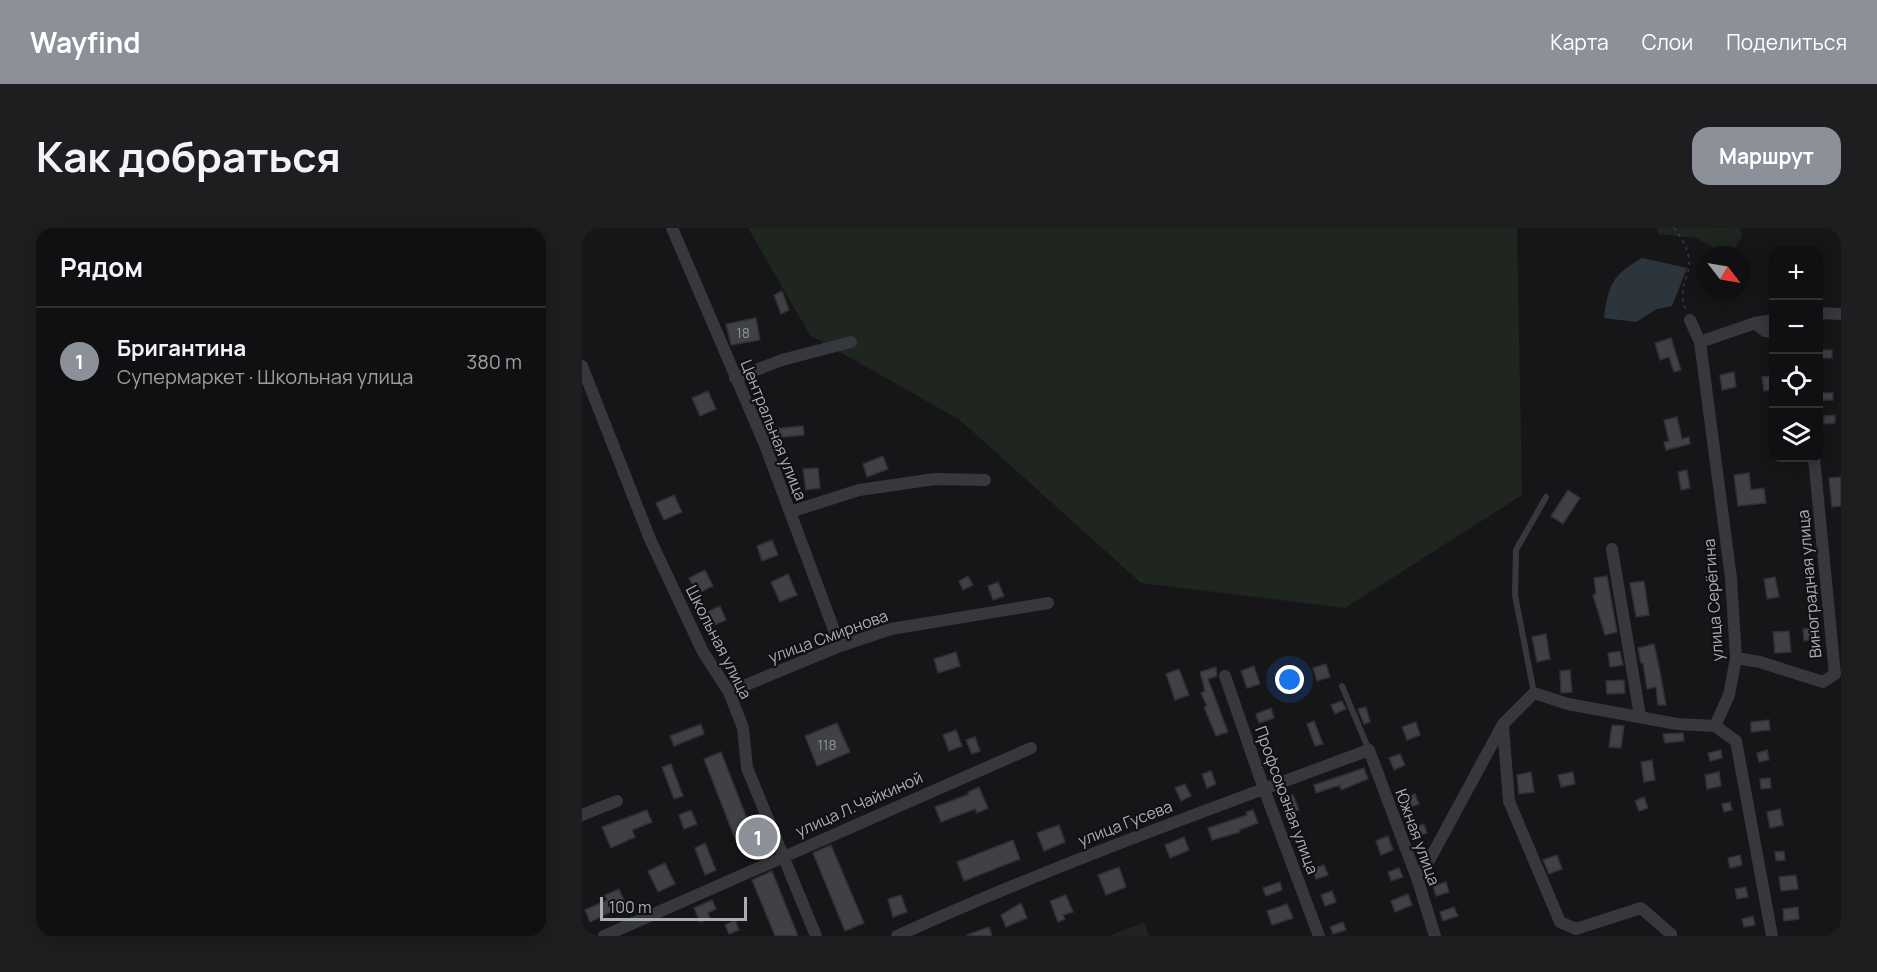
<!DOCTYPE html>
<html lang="ru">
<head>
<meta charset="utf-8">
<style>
  body { margin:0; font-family:Manrope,sans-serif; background:#1e1e20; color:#f1f3f6 }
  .controls { position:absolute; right:18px; top:18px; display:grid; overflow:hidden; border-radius:12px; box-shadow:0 3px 15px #0003 }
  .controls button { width:54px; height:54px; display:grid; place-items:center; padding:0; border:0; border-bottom:2px solid #303032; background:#101012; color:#f1f3f6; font:30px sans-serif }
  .compass { position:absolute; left:1115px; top:18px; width:54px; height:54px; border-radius:50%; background:#101012; box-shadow:0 3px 15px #0003; rotate:121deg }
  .scale { position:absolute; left:18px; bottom:15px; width:147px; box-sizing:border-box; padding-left:6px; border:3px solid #a8adb8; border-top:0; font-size:16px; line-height:21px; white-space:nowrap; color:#a8adb8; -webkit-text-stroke:4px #111113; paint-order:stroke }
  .you { position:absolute; left:708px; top:452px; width:21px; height:21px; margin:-15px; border:4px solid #fff; border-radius:50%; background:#1a73e8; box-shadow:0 0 0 9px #1a73e833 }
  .badge { display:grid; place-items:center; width:39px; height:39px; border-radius:50%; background:#8c9099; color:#fff; font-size:20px; font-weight:700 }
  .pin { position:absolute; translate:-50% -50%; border:3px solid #fff; box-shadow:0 2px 6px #0006 }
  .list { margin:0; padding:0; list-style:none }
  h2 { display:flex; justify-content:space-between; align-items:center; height:78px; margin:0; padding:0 24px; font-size:26px }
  h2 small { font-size:20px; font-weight:400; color:#9c9d9f }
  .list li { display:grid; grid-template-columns:39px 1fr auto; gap:18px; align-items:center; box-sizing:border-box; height:108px; padding:0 24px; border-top:2px solid #303032 }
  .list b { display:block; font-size:22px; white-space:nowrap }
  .list p { margin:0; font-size:20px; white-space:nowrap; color:#9c9d9f }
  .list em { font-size:20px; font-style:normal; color:#9c9d9f }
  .icon { flex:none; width:33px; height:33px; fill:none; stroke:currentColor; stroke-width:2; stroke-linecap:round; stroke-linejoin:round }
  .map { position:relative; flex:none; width:1259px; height:708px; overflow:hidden; border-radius:18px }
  header { display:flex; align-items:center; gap:36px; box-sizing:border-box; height:84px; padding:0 30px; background:#8c9099; color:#fff }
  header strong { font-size:28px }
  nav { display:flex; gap:33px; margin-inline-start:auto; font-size:21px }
  .intro { display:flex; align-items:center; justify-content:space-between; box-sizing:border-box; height:144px; padding:0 36px }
  h1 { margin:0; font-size:42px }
  .button { padding:15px 27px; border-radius:18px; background:#8c9099; color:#fff; font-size:21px; font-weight:700 }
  main { display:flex; gap:36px; padding:0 36px }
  aside { flex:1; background:#101012; border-radius:18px; box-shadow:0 3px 15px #0003 }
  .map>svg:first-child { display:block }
  .built { fill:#222225 }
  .green { fill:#1e261f }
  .water { fill:#2c353c }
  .building { fill:#404145; stroke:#303034; stroke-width:1.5 }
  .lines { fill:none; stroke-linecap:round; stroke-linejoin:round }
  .path { stroke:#3d3f44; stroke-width:1.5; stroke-dasharray:3 4.5; stroke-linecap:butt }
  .lane { stroke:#37383d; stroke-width:6 }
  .street { stroke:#37383d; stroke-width:12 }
  .labels { text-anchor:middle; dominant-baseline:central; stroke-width:4.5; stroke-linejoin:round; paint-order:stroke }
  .number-label { font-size:14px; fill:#8e929b }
  .street-label { font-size:16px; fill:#a8adb8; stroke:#111113 }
</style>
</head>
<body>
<header>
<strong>Wayfind</strong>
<nav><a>Карта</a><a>Слои</a><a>Поделиться</a></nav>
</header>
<div class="intro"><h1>Как добраться</h1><a class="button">Маршрут</a></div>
<main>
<aside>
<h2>Рядом<small></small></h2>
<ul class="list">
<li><span class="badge">1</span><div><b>Бригантина</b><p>Супермаркет · Школьная улица</p></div><em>380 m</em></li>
</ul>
</aside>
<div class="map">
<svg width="1259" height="708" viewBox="0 0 1259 708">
  <rect width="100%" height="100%" fill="#161618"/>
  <path class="built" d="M 562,694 L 567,708 L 527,708 Z"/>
  <path class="green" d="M 166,0 L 935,0 L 940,267 L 763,380 L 559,355 L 378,192 L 228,107 Z
    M 1075,0 L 1157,0 L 1161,7 L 1148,27 L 1145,27 L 1114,10 L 1076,6 Z"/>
  <path class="water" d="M 1060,30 L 1105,40 L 1090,78 L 1075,81 L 1054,94 L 1022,90 C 1027,55 1030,48 1060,30 Z"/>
  <path class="building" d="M 200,63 L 207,82 L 199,86 L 192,67 Z
    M 174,90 L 178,112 L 149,117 L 144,96 Z
    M 1089,110 L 1099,142 L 1092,144 L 1087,129 L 1078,132 L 1073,115 Z
    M 1238,122 L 1250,122 L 1250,130 L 1238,130 Z
    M 1152,144 L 1154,159 L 1140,162 L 1138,147 Z
    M 1188,148 L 1189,162 L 1182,163 L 1180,149 Z
    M 126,163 L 134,181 L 118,188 L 110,170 Z
    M 1238,165 L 1251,165 L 1251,172 L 1238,172 Z
    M 1253,187 L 1253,195 L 1242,196 L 1242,188 Z
    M 1095,189 L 1100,211 L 1107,209 L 1108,216 L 1084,222 L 1082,214 L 1087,213 L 1082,192 Z
    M 221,198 L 222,207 L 191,210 L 190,201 Z
    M 301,228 L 306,241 L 285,249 L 281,236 Z
    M 236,240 L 238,260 L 224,262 L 221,241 Z
    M 1105,242 L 1108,260 L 1099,262 L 1096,244 Z
    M 1167,245 L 1169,262 L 1182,260 L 1184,275 L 1156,278 L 1152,247 Z
    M 1259,249 L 1259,278 L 1250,279 L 1247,250 Z
    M 986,262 L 998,270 L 981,296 L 969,288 Z
    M 92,267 L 100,284 L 82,292 L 74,275 Z
    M 190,312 L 196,327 L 180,333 L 175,318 Z
    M 123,342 L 131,358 L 115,366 L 107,350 Z
    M 206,346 L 215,367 L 198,374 L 189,354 Z
    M 386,348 L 391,357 L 381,362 L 377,353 Z
    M 1025,348 L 1035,404 L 1023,407 L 1011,367 L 1014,366 L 1012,350 Z
    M 1193,349 L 1197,369 L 1185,371 L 1182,351 Z
    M 1062,353 L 1067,387 L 1054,389 L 1048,355 Z
    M 416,354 L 422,368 L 411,372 L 406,358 Z
    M 138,378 L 144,392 L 127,399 L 121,386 Z
    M 1231,400 L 1232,411 L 1222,413 L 1221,401 Z
    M 1207,403 L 1209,424 L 1193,425 L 1191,404 Z
    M 964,406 L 968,431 L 955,434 L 950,409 Z
    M 1072,416 L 1078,444 L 1084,477 L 1076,477 L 1074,459 L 1065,461 L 1061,435 L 1059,435 L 1056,420 Z
    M 1038,423 L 1041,437 L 1028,439 L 1026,425 Z
    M 374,424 L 378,438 L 356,445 L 352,431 Z
    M 744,436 L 748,449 L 735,453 L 731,440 Z
    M 672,438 L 678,456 L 665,460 L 659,443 Z
    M 634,439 L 635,448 L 626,451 L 646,504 L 634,508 L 622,479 L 625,478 L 619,465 L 623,463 L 618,444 Z
    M 597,441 L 607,467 L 593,472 L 584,446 Z
    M 988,442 L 990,464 L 979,465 L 978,443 Z
    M 1042,452 L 1043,465 L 1025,466 L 1024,453 Z
    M 760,473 L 764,481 L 753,486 L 749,477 Z
    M 784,479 L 788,494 L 782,496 L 776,481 Z
    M 689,480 L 692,490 L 677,495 L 674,486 Z
    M 1187,492 L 1188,502 L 1169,504 L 1169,494 Z
    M 732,493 L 741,516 L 733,518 L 725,496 Z
    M 834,494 L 838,507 L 825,512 L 820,499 Z
    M 255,495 L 268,524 L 235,538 L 223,508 Z
    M 119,496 L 122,506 L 92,518 L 88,508 Z
    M 1030,497 L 1042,498 L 1039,520 L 1027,519 Z
    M 374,502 L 380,518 L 367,523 L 361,507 Z
    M 1101,505 L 1102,513 L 1083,515 L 1081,506 Z
    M 393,509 L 398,523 L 390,526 L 384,512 Z
    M 1139,522 L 1140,530 L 1128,533 L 1126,525 Z
    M 1185,522 L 1187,532 L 1177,534 L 1175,525 Z
    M 139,524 L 169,601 L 152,608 L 122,531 Z
    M 818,526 L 823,537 L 812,542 L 807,530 Z
    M 1070,532 L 1073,552 L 1062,554 L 1059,534 Z
    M 89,536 L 101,568 L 92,571 L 80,539 Z
    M 782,540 L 786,551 L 759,562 L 758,557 L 734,565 L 732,557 Z
    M 629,543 L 634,556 L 625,560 L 620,546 Z
    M 949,544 L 952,564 L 937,566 L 935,547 Z
    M 991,544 L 993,556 L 979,559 L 976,547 Z
    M 1137,544 L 1139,558 L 1125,561 L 1123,547 Z
    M 1188,550 L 1189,560 L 1179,561 L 1178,551 Z
    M 603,556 L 609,568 L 599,573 L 593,560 Z
    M 397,559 L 406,580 L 395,585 L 393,581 L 359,594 L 353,579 L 387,566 L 386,564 Z
    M 833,566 L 837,576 L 826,580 L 822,570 Z
    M 711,567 L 717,582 L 708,585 L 703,569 Z
    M 1062,569 L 1066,580 L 1057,583 L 1053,573 Z
    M 1148,574 L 1150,582 L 1142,584 L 1140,576 Z
    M 1198,581 L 1201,597 L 1188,600 L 1185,584 Z
    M 65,582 L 70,594 L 50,602 L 53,609 L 29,620 L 20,599 Z
    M 109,582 L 115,596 L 102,601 L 97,587 Z
    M 671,582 L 676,595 L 657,602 L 658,604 L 630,612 L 626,600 L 665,587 L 664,584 Z
    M 842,596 L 845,605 L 835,608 L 832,600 Z
    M 477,597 L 483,614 L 462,623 L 455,605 Z
    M 181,604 L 185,613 L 172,619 L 168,610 Z
    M 806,608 L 811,622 L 799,627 L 794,613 Z
    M 602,609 L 607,622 L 588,630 L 583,617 Z
    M 431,612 L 438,631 L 382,653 L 375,634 Z
    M 123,615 L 134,642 L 123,647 L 113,620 Z
    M 249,617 L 282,695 L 263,703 L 231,625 Z
    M 1202,623 L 1203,632 L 1194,633 L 1193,624 Z
    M 975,627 L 980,641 L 967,646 L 961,632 Z
    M 1158,627 L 1160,637 L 1148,640 L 1146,630 Z
    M 83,635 L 93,656 L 76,664 L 66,643 Z
    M 742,637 L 746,647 L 734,651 L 730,641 Z
    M 537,639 L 544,659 L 524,667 L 516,647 Z
    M 817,640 L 821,649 L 809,653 L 806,644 Z
    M 190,643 L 216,708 L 193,708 L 170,652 Z
    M 1214,647 L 1216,661 L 1199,663 L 1197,649 Z
    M 698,654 L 700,662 L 684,668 L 681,660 Z
    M 864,654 L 867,664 L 854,668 L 851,658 Z
    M 1164,659 L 1166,669 L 1155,671 L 1153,661 Z
    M 37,661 L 44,677 L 8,694 L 3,682 L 25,672 L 23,667 Z
    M 750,663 L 754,674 L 743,678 L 739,667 Z
    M 826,666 L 830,677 L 813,684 L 809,673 Z
    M 319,667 L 325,684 L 311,689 L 306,671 Z
    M 484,667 L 491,684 L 481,687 L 483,691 L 476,694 L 468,673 Z
    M 130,672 L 134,681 L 126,685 L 128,690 L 118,694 L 112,680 Z
    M 439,675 L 445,690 L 424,699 L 419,687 Z
    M 705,676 L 711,690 L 690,697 L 685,683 Z
    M 872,679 L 876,688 L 861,693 L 858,684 Z
    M 1216,679 L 1217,691 L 1202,693 L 1201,681 Z
    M 1171,688 L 1173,697 L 1162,699 L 1160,691 Z
    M 153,692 L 157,702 L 147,706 L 143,697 Z
    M 761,694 L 764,702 L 751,706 L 748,699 Z
    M 407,699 L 410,708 L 386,708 L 385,707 Z"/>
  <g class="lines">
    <path class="path" d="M 1092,0 C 1126,44 1090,49 1104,82"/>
    <path class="lane" d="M 760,458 L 787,522
      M 952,465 L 933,367 L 934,322 L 964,269"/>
    <path class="street" d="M 90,0 L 183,217 L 258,418
      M 1236,85 L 1259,86
      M 1108,92 L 1118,114 L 1149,350 L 1154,430 L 1147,467 L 1133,498
      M 1173,95 L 1183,103 L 1192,104
      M 1118,114 L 1173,95 L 1192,92
      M 0,138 L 68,311 L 121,424 L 147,464 L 161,500 L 165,540 L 234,708
      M 153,150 L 200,132 L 269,114
      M 208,284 L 277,262 L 353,251 L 403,252
      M 1030,321 L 1058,488
      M 1154,430 L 1178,434 L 1241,454 L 1253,446 L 1232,230
      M 643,448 L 682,561 L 737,708
      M 147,464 L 258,418 L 309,401 L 466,375
      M 921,498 L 927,573 L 978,694 L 994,701 L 1059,680 L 1089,706
      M 1133,498 L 1154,513 L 1190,708
      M 0,587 L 35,573
      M 836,653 L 921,496 L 952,465 L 986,476 L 1095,496 L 1133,498
      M 22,708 L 449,520
      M 315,708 C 469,638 628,581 787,522 L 836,653 L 853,708"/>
  </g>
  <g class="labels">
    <g class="number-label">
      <text x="161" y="104">18</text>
      <text x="245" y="516">118</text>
    </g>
    <g class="street-label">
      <text transform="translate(192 202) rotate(68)">Центральная улица</text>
      <text transform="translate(1227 356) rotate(-95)">Виноградная улица</text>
      <text transform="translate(1131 372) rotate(-94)">улица Серёгина</text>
      <text transform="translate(246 408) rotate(-20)">улица Смирнова</text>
      <text transform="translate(137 414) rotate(63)">Школьная улица</text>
      <text transform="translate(705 572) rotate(70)">Профсоюзная улица</text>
      <text transform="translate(277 576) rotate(-24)">улица Л.Чайкиной</text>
      <text transform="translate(543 595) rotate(-21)">улица Гусева</text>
      <text transform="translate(836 609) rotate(70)">Южная улица</text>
    </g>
  </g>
</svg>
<div class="controls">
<button>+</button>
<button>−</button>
<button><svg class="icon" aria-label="locate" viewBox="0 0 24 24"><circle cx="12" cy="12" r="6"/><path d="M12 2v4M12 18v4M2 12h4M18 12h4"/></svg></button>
<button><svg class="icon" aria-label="layers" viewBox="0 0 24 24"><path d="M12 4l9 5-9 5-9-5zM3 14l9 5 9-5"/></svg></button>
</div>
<svg class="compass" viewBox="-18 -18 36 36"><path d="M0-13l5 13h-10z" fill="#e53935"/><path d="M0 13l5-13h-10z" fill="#9c9d9f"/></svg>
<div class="scale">100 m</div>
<div class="you"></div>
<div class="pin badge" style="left:176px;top:609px">1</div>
</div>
</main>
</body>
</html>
